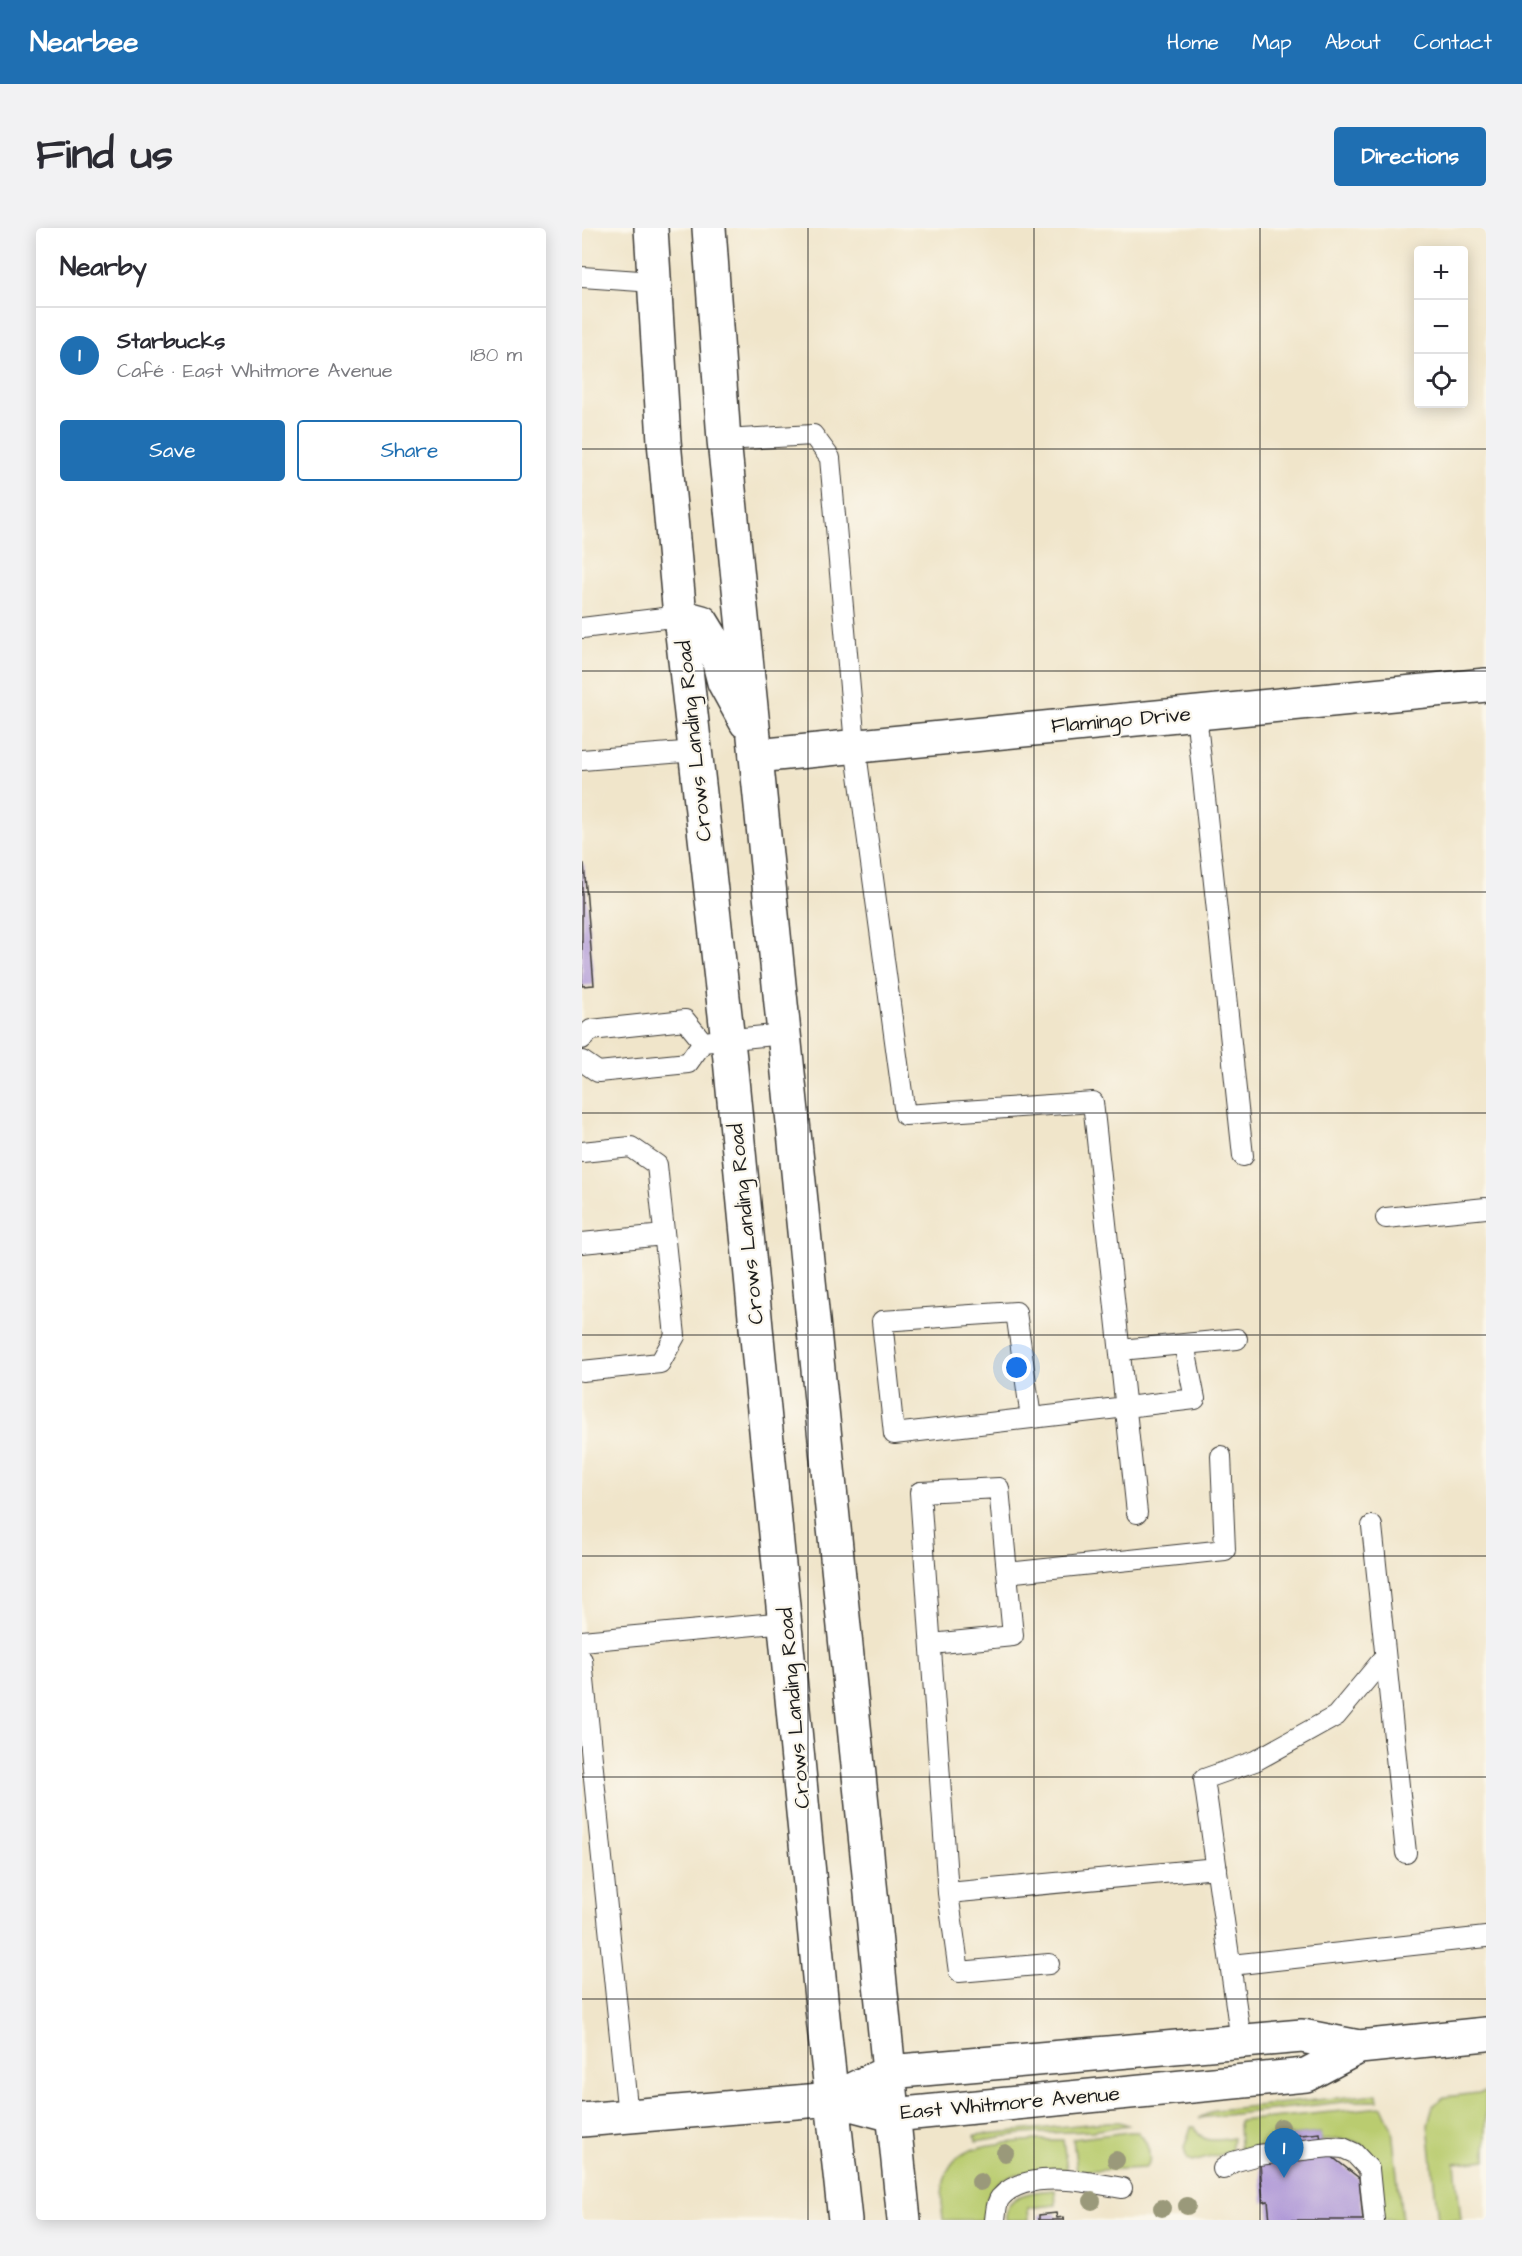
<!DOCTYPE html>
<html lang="en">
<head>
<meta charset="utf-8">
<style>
  body { margin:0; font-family:"Architects Daughter",sans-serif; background:#f2f2f3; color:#2b2b33 }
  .controls { position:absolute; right:18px; top:18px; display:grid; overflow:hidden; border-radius:6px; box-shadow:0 3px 15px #0003 }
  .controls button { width:54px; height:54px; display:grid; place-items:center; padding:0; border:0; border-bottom:2px solid #e1e1e2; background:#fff; color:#2b2b33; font:30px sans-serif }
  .you { position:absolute; left:435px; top:1140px; width:21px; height:21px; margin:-15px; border:4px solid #fff; border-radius:50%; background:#1a73e8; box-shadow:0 0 0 9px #1a73e833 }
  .badge { display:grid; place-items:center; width:39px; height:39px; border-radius:50%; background:#1f6fb2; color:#fff; font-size:20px; font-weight:700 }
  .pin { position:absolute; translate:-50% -50px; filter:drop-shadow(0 2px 3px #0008) }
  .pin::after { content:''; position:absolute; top:32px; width:21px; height:18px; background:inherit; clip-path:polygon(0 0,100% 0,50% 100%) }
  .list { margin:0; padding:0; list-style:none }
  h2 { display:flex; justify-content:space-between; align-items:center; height:78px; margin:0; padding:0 24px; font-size:26px }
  h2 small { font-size:20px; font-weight:400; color:#7c7c81 }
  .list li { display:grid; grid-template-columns:39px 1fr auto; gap:18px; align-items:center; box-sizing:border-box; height:96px; padding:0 24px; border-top:2px solid #e1e1e2 }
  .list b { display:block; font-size:22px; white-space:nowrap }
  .list p { margin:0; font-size:20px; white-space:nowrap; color:#7c7c81 }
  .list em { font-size:20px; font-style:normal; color:#7c7c81 }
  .actions { display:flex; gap:12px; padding:18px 24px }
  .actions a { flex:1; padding:14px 0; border:2px solid #1f6fb2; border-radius:6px; text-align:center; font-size:21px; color:#1f6fb2 }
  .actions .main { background:#1f6fb2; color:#fff }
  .icon { flex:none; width:33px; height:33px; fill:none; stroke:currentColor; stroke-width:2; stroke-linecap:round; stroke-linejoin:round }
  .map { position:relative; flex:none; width:904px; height:1992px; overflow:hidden; border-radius:6px }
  header { display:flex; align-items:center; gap:36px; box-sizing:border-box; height:84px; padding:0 30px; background:#1f6fb2; color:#fff }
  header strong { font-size:28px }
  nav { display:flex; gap:33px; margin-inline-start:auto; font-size:21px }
  .intro { display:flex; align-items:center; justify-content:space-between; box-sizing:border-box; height:144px; padding:0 36px }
  h1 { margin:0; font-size:42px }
  .button { padding:15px 27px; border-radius:6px; background:#1f6fb2; color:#fff; font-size:21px; font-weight:700 }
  main { display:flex; gap:36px; padding:0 36px }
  aside { flex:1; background:#fff; border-radius:6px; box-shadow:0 3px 15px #0003 }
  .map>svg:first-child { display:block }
  .green { fill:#bacc6f; stroke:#6b7446; stroke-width:1.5 }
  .building { fill:#b09ad7 }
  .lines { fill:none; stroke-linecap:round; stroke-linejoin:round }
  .lane-casing { stroke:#3c3a36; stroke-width:22 }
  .street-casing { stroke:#3c3a36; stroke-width:36 }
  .secondary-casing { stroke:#3c3a36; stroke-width:36 }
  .lane { stroke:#fff; stroke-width:20 }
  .street { stroke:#fff; stroke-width:33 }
  .secondary { stroke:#fff; stroke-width:33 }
  .tree { fill:#9a997a }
  .grid { fill:none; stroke:#1c1c1c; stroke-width:1.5; stroke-opacity:0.55 }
  .labels { text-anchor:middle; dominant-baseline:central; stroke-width:4.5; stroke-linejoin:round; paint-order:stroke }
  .street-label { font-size:21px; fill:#1c1c1c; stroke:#fbf7ec }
</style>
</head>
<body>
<header>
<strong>Nearbee</strong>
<nav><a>Home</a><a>Map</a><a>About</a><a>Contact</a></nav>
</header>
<div class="intro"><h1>Find us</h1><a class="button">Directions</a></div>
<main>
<aside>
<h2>Nearby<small></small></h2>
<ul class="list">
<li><span class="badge">1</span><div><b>Starbucks</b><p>Café · East Whitmore Avenue</p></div><em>180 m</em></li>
</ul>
<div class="actions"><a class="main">Save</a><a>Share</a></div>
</aside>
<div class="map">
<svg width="904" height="1992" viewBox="0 0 904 1992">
  <rect width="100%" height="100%" fill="#fbf7ec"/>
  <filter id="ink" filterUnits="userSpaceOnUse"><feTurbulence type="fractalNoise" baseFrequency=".0167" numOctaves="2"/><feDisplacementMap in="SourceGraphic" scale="12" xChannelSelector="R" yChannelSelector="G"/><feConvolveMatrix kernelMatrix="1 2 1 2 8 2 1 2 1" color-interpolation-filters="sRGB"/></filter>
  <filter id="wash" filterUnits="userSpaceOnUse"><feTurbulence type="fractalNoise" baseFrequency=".008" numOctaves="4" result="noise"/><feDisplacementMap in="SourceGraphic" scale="24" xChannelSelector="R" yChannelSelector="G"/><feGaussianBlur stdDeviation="1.35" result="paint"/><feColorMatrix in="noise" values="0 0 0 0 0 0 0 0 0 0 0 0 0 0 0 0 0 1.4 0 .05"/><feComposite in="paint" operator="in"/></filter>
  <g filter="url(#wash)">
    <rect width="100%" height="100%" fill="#f0e5ca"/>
    <path class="green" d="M 904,1864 L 904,1932 L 873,1935 L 879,1992 L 856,1992 L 846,1897 L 851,1877 L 862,1869 Z
      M 795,1866 L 796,1873 L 769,1873 L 617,1890 L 634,1882 Z
      M 800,1879 L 810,1901 L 820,1992 L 800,1992 C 798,1967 801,1923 772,1913 C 761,1909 749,1912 739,1913 L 738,1905 L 700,1909 L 701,1917 L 658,1921 L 657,1893 Z
      M 526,1894 L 538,1894 L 546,1897 L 510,1903 L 439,1906 L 394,1913 L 393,1907 Z
      M 609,1899 L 613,1899 C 618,1917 637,1912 651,1910 L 649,1924 L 610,1934 L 605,1932 L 602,1920 Z
      M 546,1904 L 556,1904 C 565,1913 569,1923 567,1936 L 563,1940 L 495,1943 L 491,1911 Z
      M 453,1912 L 481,1912 L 485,1942 C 447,1945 398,1939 404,1992 L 361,1992 C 353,1917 391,1918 453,1912 Z
      M 473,1962 L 474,1977 L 446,1980 L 447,1992 L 424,1992 C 422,1964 452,1964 473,1962 Z"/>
    <g id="blocks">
      <path class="building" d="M 0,636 L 2,636 L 12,757 L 0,758 Z
        M 738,1905 L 741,1929 L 749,1928 L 777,1950 L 781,1992 L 688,1992 L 686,1973 L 681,1974 L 678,1935 L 702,1933 L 700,1909 Z
        M 474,1985 L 475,1990 L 481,1989 L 482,1992 L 457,1992 L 457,1987 Z"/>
    </g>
  </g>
  <g filter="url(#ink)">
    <use href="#blocks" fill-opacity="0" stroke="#3c3a36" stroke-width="1.5"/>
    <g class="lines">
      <defs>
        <path id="lane" d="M 0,49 L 72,54
          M 142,212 L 231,207 L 248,230 L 273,517 L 323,887 L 511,874 L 555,1285
          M 0,400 L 98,388
          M 614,485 L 661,928
          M 0,532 L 114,523
          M 0,811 L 9,802 L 103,792 L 121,814
          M 0,833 L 16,844 L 106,835 L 121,814 L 202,806
          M 0,924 L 49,919 L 75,937 L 93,1108 L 78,1135 L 0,1143
          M 804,990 L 904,980
          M 0,1015 L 82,1007
          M 538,1122 L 655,1111
          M 449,1190 L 434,1084 L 300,1093 L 312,1206 L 613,1171 L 602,1116
          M 790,1298 L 824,1625
          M 425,1345 L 643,1322 L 639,1228
          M 0,1413 L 204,1394
          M 349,1416 L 431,1408 L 417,1260 L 338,1264 L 366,1665 L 377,1744 L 467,1736
          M 0,1432 L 46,1888
          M 366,1665 L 635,1640
          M 649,1737 L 904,1709
          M 659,1813 L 622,1551 L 673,1533 L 754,1488 L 803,1429
          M 641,1941 L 651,1934 L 676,1927 L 748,1919 L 761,1920 L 772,1925 L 787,1941 L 792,1992
          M 413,1992 C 414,1985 414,1975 418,1970 C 443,1940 508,1954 540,1960"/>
        <path id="street" d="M 174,528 L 904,457"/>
        <path id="secondary" d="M 69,0 L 82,213 L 98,388 L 148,831 L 240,1780 L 263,1992
          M 127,0 L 142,212 L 322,1992
          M 98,388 L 120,394 L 131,412 L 142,454 L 164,494
          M 250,1871 L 307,1844 L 720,1808 L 777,1819 L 904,1806
          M 0,1892 L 250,1871 L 311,1887 L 724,1847 L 777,1819"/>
      </defs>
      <use href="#lane" class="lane-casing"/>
      <use href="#street" class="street-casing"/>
      <use href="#secondary" class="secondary-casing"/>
      <use href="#lane" class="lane"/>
      <use href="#street" class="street"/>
      <use href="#secondary" class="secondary"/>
    </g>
    <g class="tree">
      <circle cx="699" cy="1899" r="9"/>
      <circle cx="423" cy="1925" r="9"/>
      <circle cx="534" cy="1932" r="9"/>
      <circle cx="398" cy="1954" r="9"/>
      <circle cx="510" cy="1973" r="9"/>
      <circle cx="605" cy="1978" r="9"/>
      <circle cx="580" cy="1980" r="9"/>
    </g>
  </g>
  <path class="grid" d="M 226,0 L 226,1992M 452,0 L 452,1992M 678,0 L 678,1992M 0,221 L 904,221M 0,443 L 904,443M 0,664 L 904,664M 0,885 L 904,885M 0,1107 L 904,1107M 0,1328 L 904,1328M 0,1549 L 904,1549M 0,1771 L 904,1771"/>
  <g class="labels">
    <g class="street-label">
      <text transform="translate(539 492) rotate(-5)">Flamingo Drive</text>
      <text transform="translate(112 513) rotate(-96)">Crows Landing Road</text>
      <text transform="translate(164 996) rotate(-96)">Crows Landing Road</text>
      <text transform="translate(212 1480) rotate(-95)">Crows Landing Road</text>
      <text transform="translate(428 1875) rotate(-5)">East Whitmore Avenue</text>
    </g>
  </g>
</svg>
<div class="controls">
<button>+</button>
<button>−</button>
<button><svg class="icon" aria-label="locate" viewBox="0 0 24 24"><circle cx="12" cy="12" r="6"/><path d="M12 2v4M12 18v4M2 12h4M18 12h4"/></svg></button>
</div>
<div class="you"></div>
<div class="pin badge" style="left:702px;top:1950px">1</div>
</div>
</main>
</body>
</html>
